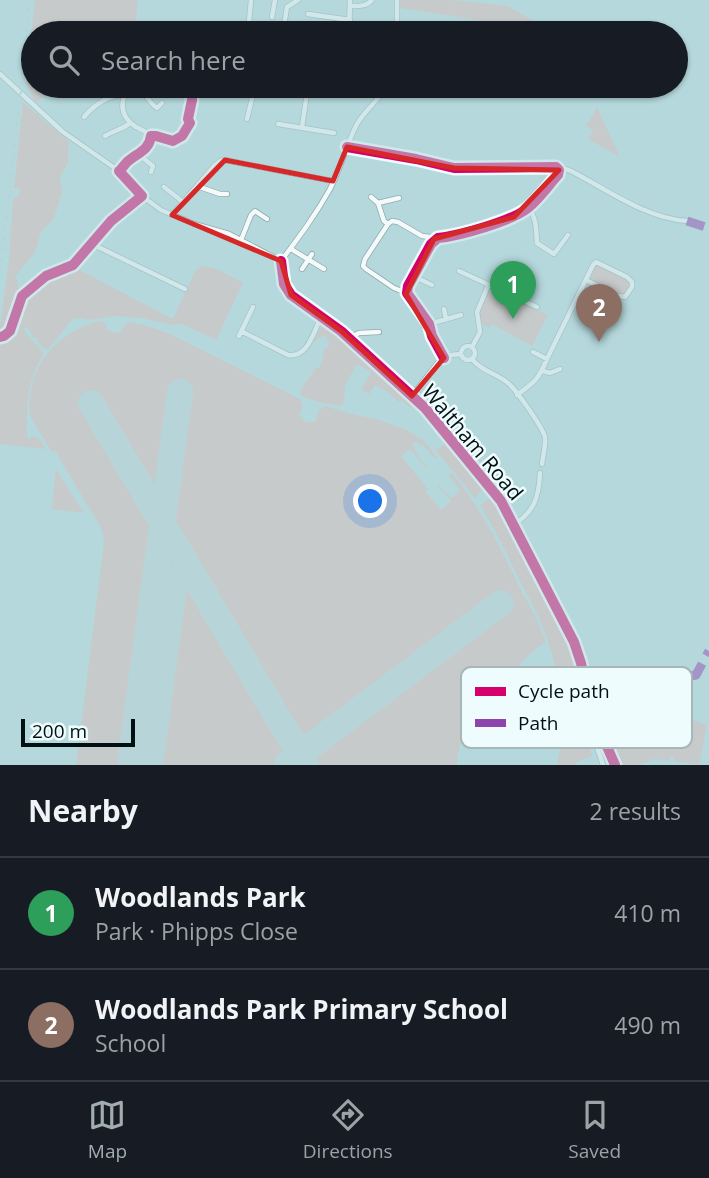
<!DOCTYPE html>
<html lang="en">
<head>
<meta charset="utf-8">
<style>
  body { margin:0; font-family:"Open Sans",sans-serif; background:#242831; color:#f1f3f6 }
  .scale { position:absolute; left:21px; bottom:18px; width:114px; box-sizing:border-box; padding-left:7px; border:4px solid #001114; border-top:0; font-size:19px; line-height:24px; white-space:nowrap; color:#001114; -webkit-text-stroke:5px #effcfd; paint-order:stroke }
  .you { position:absolute; left:371px; top:502px; width:24px; height:24px; margin:-18px; border:5px solid #fff; border-radius:50%; background:#1a73e8; box-shadow:0 0 0 10px #1a73e833 }
  .badge { display:grid; place-items:center; width:46px; height:46px; border-radius:50%; background:#a1adb0; color:#fff; font-size:23px; font-weight:700 }
  .pin { position:absolute; translate:-50% -58px; filter:drop-shadow(0 2px 4px #0008) }
  .pin::after { content:''; position:absolute; top:37px; width:24px; height:21px; background:inherit; clip-path:polygon(0 0,100% 0,50% 100%) }
  .list { margin:0; padding:0; list-style:none }
  h2 { display:flex; justify-content:space-between; align-items:center; height:91px; margin:0; padding:0 28px; font-size:30px }
  h2 small { font-size:23px; font-weight:400; color:#9ea1a6 }
  .list li { display:grid; grid-template-columns:46px 1fr auto; gap:21px; align-items:center; box-sizing:border-box; height:112px; padding:0 28px; border-top:2px solid #363941 }
  .list b { display:block; font-size:26px; white-space:nowrap }
  .list p { margin:0; font-size:23px; white-space:nowrap; color:#9ea1a6 }
  .list em { font-size:23px; font-style:normal; color:#9ea1a6 }
  .icon { flex:none; width:38px; height:38px; fill:none; stroke:currentColor; stroke-width:2; stroke-linecap:round; stroke-linejoin:round }
  .map { position:relative; flex:none; width:709px; height:765px; overflow:hidden }
  .search { position:absolute; background:#171b24; box-shadow:0 2px 5px #0004; left:21px; right:21px; top:21px; height:77px; display:flex; align-items:center; gap:18px; box-sizing:border-box; padding:0 24px; border-radius:38px; color:#9ea1a6; font-size:26px }
  .sheet { height:315px; background:#171b24 }
  nav { display:flex; justify-content:space-around; align-items:center; box-sizing:border-box; height:98px; border-top:2px solid #363941; background:#171b24; font-size:19px; color:#9ea1a6 }
  nav a { display:grid; justify-items:center; gap:4px }
  nav .on { color:#a1adb0 }
  .map>svg:first-child { display:block }
  .green { fill:#ddb9b7 }
  .lines { fill:none; stroke-linecap:round; stroke-linejoin:round }
  .runway { stroke:#bad1d4; stroke-width:26 }
  .minor-casing { stroke:#8eaaad; stroke-width:6 }
  .minor { stroke:#f4f9fa; stroke-width:4.5 }
  .rail { stroke:#bfcacb; stroke-width:2; stroke-dasharray:3.5 7; stroke-linecap:butt }
  .quiet { stroke:#8e44ad; stroke-width:9; stroke-dasharray:18 9; stroke-linecap:butt }
  .cycleway-casing { stroke:#effcfd; stroke-width:15 }
  .cycleway { stroke:#d6006c; stroke-width:10 }
  .marked { fill:none; stroke:#d62828; stroke-width:5; stroke-linejoin:round }
  .labels { text-anchor:middle; dominant-baseline:central; stroke-width:5; stroke-linejoin:round; paint-order:stroke }
  .street-label { font-size:21px; fill:#001114; stroke:#effcfd }
  .key { fill:#effcfd; stroke:#a7b6b7; stroke-width:2 }
  .key-label { font-size:19px; fill:#001114 }
</style>
</head>
<body>
<div class="map">
<svg width="709" height="765" viewBox="0 0 709 765">
  <rect width="100%" height="100%" fill="#b5d8dc"/>
  <path class="green" d="M 35,0 L 138,0 L 135,29 L 130,33 L 33,33 L 33,86 L 60,86 L 35,103 L 26,84 Z
    M 400,0 L 452,0 L 508,6 L 554,33 L 512,33 L 496,23 L 400,8 Z
    M 23,102 L 69,142 L 68,163 L 60,177 L 62,193 L 54,218 L 41,232 L 35,252 L 16,276 L 21,296 L 14,321 L 22,298 L 46,276 L 74,267 L 173,319 L 195,271 L 202,266 L 217,269 L 243,283 L 216,340 L 182,324 L 173,325 L 141,318 L 115,316 L 89,320 L 82,318 L 73,319 L 48,349 C 42,348 40,345 37,341 L 38,338 L 34,338 L 26,326 L 24,329 C 27,339 39,343 43,355 C 26,384 27,404 27,437 L 30,439 L 32,436 L 39,438 L 46,449 L 0,444 L 0,339 C 7,337 11,333 13,326 L 4,336 L 0,333 L 0,327 L 9,260 L 13,198 L 19,196 L 20,189 L 14,188 Z
    M 597,107 L 620,157 L 588,139 L 593,130 L 586,126 Z
    M 598,265 L 627,279 L 630,287 L 624,294 L 620,295 L 589,279 L 596,266 Z
    M 494,290 L 548,315 L 532,346 L 492,324 L 489,328 L 482,324 L 479,312 L 488,292 Z
    M 99,321 L 105,323 L 108,330 L 115,333 L 120,332 L 128,322 L 148,326 L 168,333 L 300,399 L 303,405 L 299,416 L 306,422 L 315,422 L 319,410 L 325,406 L 356,415 L 376,419 L 407,430 L 424,441 L 437,457 L 435,459 L 423,445 L 421,446 L 416,441 L 412,444 L 416,450 L 415,452 L 428,468 L 427,469 L 410,449 L 401,456 L 428,489 L 425,491 L 441,510 L 451,501 L 437,485 L 438,484 L 451,498 L 460,490 L 448,475 L 452,473 C 480,507 499,544 518,584 C 528,603 539,622 546,642 C 531,651 520,664 509,676 C 486,701 458,729 457,765 L 76,765 L 104,541 L 101,528 L 55,451 L 52,452 L 31,418 C 28,409 29,400 31,391 C 36,355 65,330 99,321 Z
    M 322,325 L 329,327 L 419,411 L 412,406 L 411,408 L 401,400 L 399,402 L 385,390 L 375,385 L 369,394 L 361,389 L 371,372 L 357,364 L 345,386 L 344,401 L 342,406 L 322,403 L 301,396 L 300,390 L 316,368 L 319,368 L 324,356 L 322,354 L 325,348 L 327,348 L 330,343 L 327,341 L 328,338 L 325,340 L 327,336 C 314,335 311,350 305,358 Z
    M 422,414 L 425,415 L 484,487 L 475,498 L 429,442 L 437,450 L 446,442 Z
    M 56,469 L 84,513 L 52,509 Z
    M 492,497 L 508,525 L 567,641 L 574,661 L 583,705 L 598,738 L 590,747 L 592,756 L 575,763 L 575,765 L 557,765 C 566,721 560,670 543,628 C 535,608 524,590 515,571 C 504,548 493,526 480,505 Z
    M 593,687 L 707,725 L 699,765 L 673,761 L 674,757 L 671,756 L 668,761 L 654,759 L 639,765 L 619,765 L 608,736 L 595,707 Z"/>
  <g class="lines">
    <path class="runway" d="M 91,403 L 306,765
      M 287,764 L 501,603
      M 130,765 L 180,392
      M 150,765 L 175,579"/>
    <defs>
      <path id="minor" d="M 350,6 C 358,6 366,7 372,0
        M 308,14 L 350,20
        M 272,17 L 275,0
        M 283,32 L 287,7 L 298,0
        M 202,33 L 214,25
        M 245,33 L 249,22 L 251,0
        M 349,33 L 350,0
        M 397,33 L 397,0
        M 0,74 L 63,132 L 119,171 L 142,196 L 161,210 L 194,224 L 229,234 L 281,261
        M 129,86 C 120,101 119,116 136,127 C 142,130 146,131 151,136 L 156,136 L 173,141 L 182,136 L 190,123
        M 138,86 C 145,92 149,103 157,108 L 162,103
        M 359,86 L 375,95
        M 192,88 L 220,93
        M 84,117 C 93,106 109,94 124,95
        M 247,119 L 255,86
        M 278,124 L 334,133
        M 302,127 L 308,86
        M 105,136 C 113,131 123,129 130,123
        M 347,147 L 416,159 L 454,168 L 556,167 L 559,170 L 558,175 C 548,186 539,199 528,208 C 512,221 459,236 438,238 L 431,244 L 408,286 L 407,293 L 429,324 L 432,336 L 444,358
        M 138,154 L 153,166 L 151,172
        M 559,170 L 566,169 L 571,171 C 608,190 645,218 687,221
        M 119,171 C 121,170 125,164 127,162 C 137,153 149,151 151,136
        M 197,186 L 220,194 L 227,194
        M 164,187 L 183,202
        M 142,196 L 111,221 L 92,244 L 185,289
        M 371,197 L 378,203 L 384,221 L 388,224
        M 378,203 L 399,198
        M 528,208 C 537,217 536,231 537,243 L 554,254 L 568,235
        M 172,215 L 214,166 L 220,161 L 225,160 L 333,181
        M 241,240 L 251,215 L 255,211 L 267,219
        M 291,249 L 324,269
        M 281,261 L 284,284 L 291,295 L 341,331 L 425,408 L 501,501 L 574,642 L 581,663 L 589,705 L 615,765
        M 281,261 C 299,237 315,216 330,189 C 341,168 346,145 357,124 C 365,110 379,100 387,86
        M 302,269 L 312,254
        M 459,271 L 537,307
        M 413,276 L 432,285
        M 407,293 L 394,288 L 366,269 L 363,266 L 365,259 L 388,224 L 392,221 L 398,222 L 422,236 L 438,238
        M 444,309 L 446,319
        M 429,324 L 461,315
        M 241,331 L 288,355 C 309,358 313,331 322,316
        M 239,336 L 253,307
        M 349,338 L 359,333 L 379,332
        M461 353a7 7 0 1 1 14 0a7 7 0 1 1-14 0Z
        M 472,347 L 480,332 L 477,312 L 488,286
        M 533,352 L 547,359
        M 472,359 C 481,371 496,373 508,383 C 515,388 543,428 545,437 C 546,445 543,455 542,464
        M 543,371 L 550,373 L 560,369
        M 517,395 C 535,382 538,380 547,359 L 593,265 L 596,262 L 627,277 L 632,282 L 632,287 L 625,297 L 618,296 L 586,280
        M 412,396 L 440,360 L 450,355 L 461,354
        M 514,524 C 535,512 539,495 540,473
        M 597,747 L 603,765"/>
    </defs>
    <use href="#minor" class="minor-casing"/>
    <use href="#minor" class="minor"/>
    <path class="rail" d="M 0,272 L 20,101 L 29,0"/>
    <path class="quiet" d="M 687,221 L 709,228
      M 691,676 L 696,675 L 709,651"/>
    <defs>
      <path id="cycleway" d="M 347,147 L 416,159 L 454,168 L 556,167 L 559,170 L 558,175 C 548,186 539,199 528,208 C 512,221 459,236 438,238 L 431,244 L 408,286 L 407,293 L 429,324 L 432,336 L 444,358
        M 281,261 L 284,284 L 291,295 L 341,331 L 425,408 L 501,501 L 574,642 L 581,663 L 589,705 L 615,765
        M 0,337 L 4,336 L 10,331 L 22,296 L 46,276 L 73,265 L 111,221 L 142,196 L 119,171 C 121,170 125,164 127,162 C 137,153 149,151 151,136 L 156,136 L 173,141 L 182,136 L 190,123 L 188,119 L 192,100 L 192,86"/>
    </defs>
    <use href="#cycleway" class="cycleway-casing"/>
    <use href="#cycleway" class="cycleway"/>
  </g>
  <path d="M0 0H709V765H0ZM 347,147 L 454,168 L 559,170 L 514,217 L 434,239 L 406,294 L 444,358 L 412,396 L 341,331 L 291,295 L 281,261 L 172,215 L 225,160 L 333,181 Z" fill="#b5d8dc" fill-opacity=".55" fill-rule="evenodd"/>
  <path class="marked" d="M 347,147 L 454,168 L 559,170 L 514,217 L 434,239 L 406,294 L 444,358 L 412,396 L 341,331 L 291,295 L 281,261 L 172,215 L 225,160 L 333,181 Z"/>
  <g class="labels">
    <g class="street-label">
      <text transform="translate(473 442) rotate(50)">Waltham Road</text>
    </g>
  </g>
  <rect x="461" y="667" width="231" height="81" rx="10" class="key"/>
  <rect x="475" y="687" width="31" height="9" fill="#d6006c"/>
  <rect x="475" y="719" width="31" height="8" fill="#8e44ad"/>
  <g class="key-label">
    <text x="518" y="698">Cycle path</text>
    <text x="518" y="730">Path</text>
  </g>
</svg>
<div class="scale">200 m</div>
<div class="you"></div>
<div class="pin badge" style="left:513px;top:319px;background:#2e9e5b">1</div>
<div class="pin badge" style="left:599px;top:342px;background:#8d6e63">2</div>
<div class="search"><svg class="icon" aria-label="search" viewBox="0 0 24 24"><circle cx="10" cy="10" r="6"/><path d="M15 15l6 6"/></svg>Search here</div>
</div>
<section class="sheet">
<h2>Nearby<small>2 results</small></h2>
<ul class="list">
<li><span class="badge" style="background:#2e9e5b">1</span><div><b>Woodlands Park</b><p>Park · Phipps Close</p></div><em>410 m</em></li>
<li><span class="badge" style="background:#8d6e63">2</span><div><b>Woodlands Park Primary School</b><p>School</p></div><em>490 m</em></li>
</ul>
</section>
<nav>
<a class="on"><svg class="icon" aria-label="map" viewBox="0 0 24 24"><path d="M3 6l6-2 6 2 6-2v14l-6 2-6-2-6 2zM9 4v14M15 6v14"/></svg>Map</a>
<a><svg class="icon" aria-label="directions" viewBox="0 0 24 24"><path d="M12 3l9 9-9 9-9-9zM9 14v-3h6M13 9l2 2-2 2"/></svg>Directions</a>
<a><svg class="icon" aria-label="saved" viewBox="0 0 24 24"><path d="M7 4h10v16l-5-4-5 4z"/></svg>Saved</a>
</nav>
</body>
</html>
